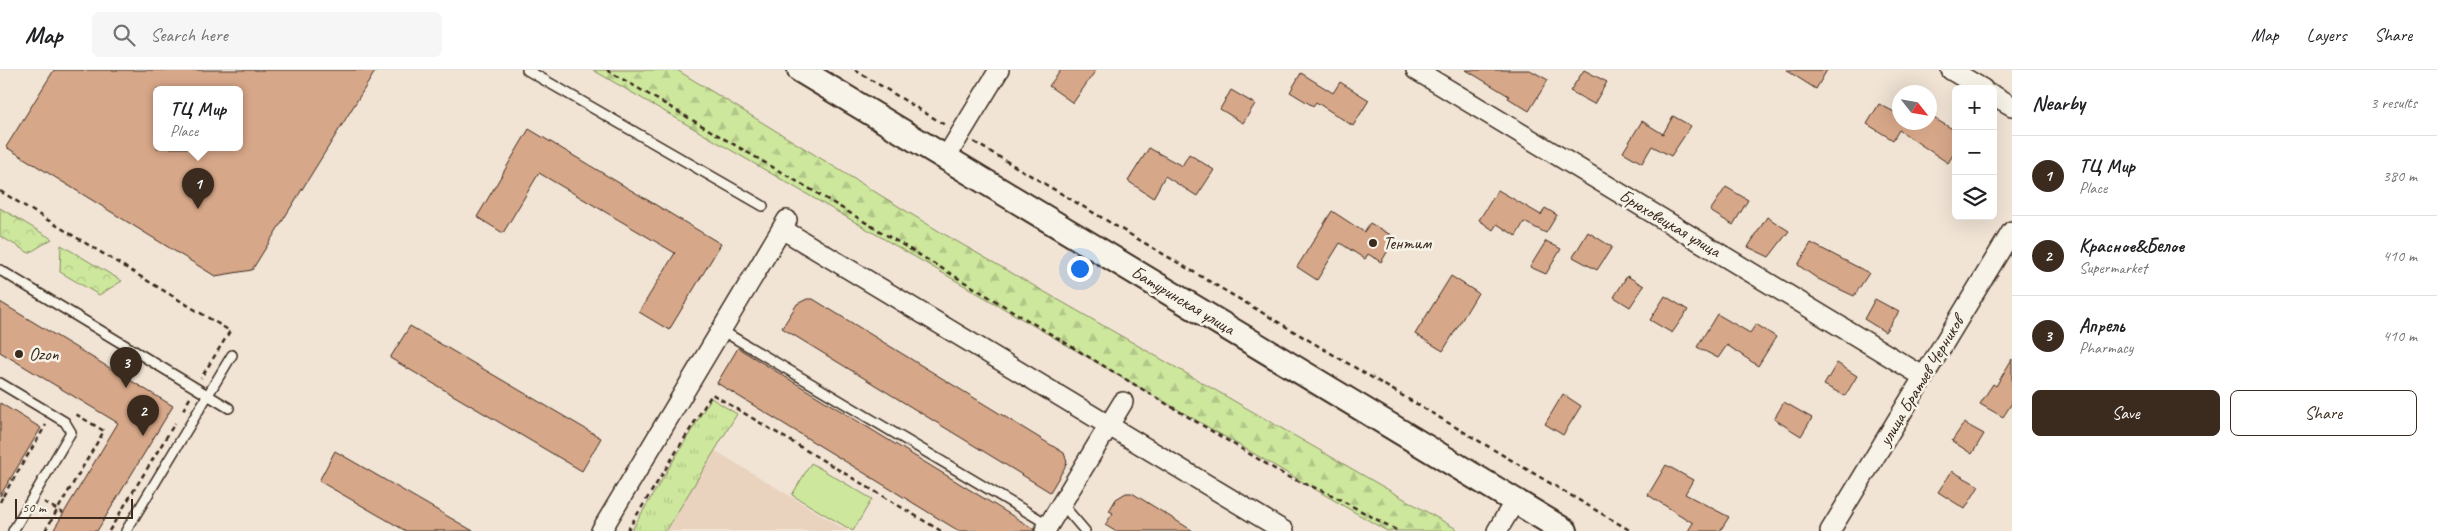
<!DOCTYPE html>
<html lang="en">
<head>
<meta charset="utf-8">
<style>
  body { margin:0; font-family:Caveat,sans-serif; background:#f6f6f6; color:#202124 }
  .controls { position:absolute; right:15px; top:15px; display:grid; overflow:hidden; border-radius:8px; box-shadow:0 5px 20px #0002 }
  .controls button { width:45px; height:45px; display:grid; place-items:center; padding:0; border:0; border-bottom:1px solid #e0e0e0; background:#fff; color:#202124; font:25px sans-serif }
  .compass { position:absolute; left:1892px; top:15px; width:45px; height:45px; border-radius:50%; background:#fff; box-shadow:0 5px 20px #0002; rotate:121deg }
  .scale { position:absolute; left:15px; bottom:12px; width:118px; box-sizing:border-box; padding-left:5px; border:2px solid #3b2a1e; border-top:0; font-size:14px; line-height:18px; white-space:nowrap; color:#3b2a1e; -webkit-text-stroke:4px #f7f3e8; paint-order:stroke }
  .you { position:absolute; left:1079px; top:198px; width:18px; height:18px; margin:-12px; border:4px solid #fff; border-radius:50%; background:#1a73e8; box-shadow:0 0 0 8px #1a73e833 }
  .badge { display:grid; place-items:center; width:32px; height:32px; border-radius:50%; background:#3b2a1e; color:#fff; font-size:16px; font-weight:700 }
  .pin { position:absolute; translate:-50% -41px; filter:drop-shadow(0 1px 2px #0008) }
  .pin::after { content:''; position:absolute; top:26px; width:18px; height:15px; background:inherit; clip-path:polygon(0 0,100% 0,50% 100%) }
  .popup { position:absolute; left:153px; top:16px; width:90px; height:65px; box-sizing:border-box; display:grid; place-content:center; border-radius:8px; background:#fff; filter:drop-shadow(0 1px 4px #0005); font-size:16px; white-space:nowrap; color:#757577 }
  .popup b { font-size:19px; color:#202124 }
  .popup::after { content:''; position:absolute; left:50%; top:100%; margin-left:-10px; border:10px solid transparent; border-top-color:#fff }
  .list { margin:0; padding:0; list-style:none }
  h2 { display:flex; justify-content:space-between; align-items:center; height:65px; margin:0; padding:0 20px; font-size:21px }
  h2 small { font-size:16px; font-weight:400; color:#757577 }
  .list li { display:grid; grid-template-columns:32px 1fr auto; gap:15px; align-items:center; box-sizing:border-box; height:80px; padding:0 20px; border-top:1px solid #e0e0e0 }
  .list b { display:block; font-size:19px; white-space:nowrap }
  .list p { margin:0; font-size:16px; white-space:nowrap; color:#757577 }
  .list em { font-size:16px; font-style:normal; color:#757577 }
  .actions { display:flex; gap:10px; padding:15px 20px }
  .actions a { flex:1; padding:11px 0; border:1px solid #3b2a1e; border-radius:8px; text-align:center; font-size:18px; color:#3b2a1e }
  .actions .main { background:#3b2a1e; color:#fff }
  .icon { flex:none; width:28px; height:28px; fill:none; stroke:currentColor; stroke-width:2; stroke-linecap:round; stroke-linejoin:round }
  .map { position:relative; flex:none; width:2012px; height:461px; overflow:hidden }
  header { display:flex; align-items:center; gap:30px; box-sizing:border-box; height:70px; padding:0 25px; background:#fff; border-bottom:1px solid #e0e0e0 }
  header strong { font-size:24px }
  nav { display:flex; gap:28px; margin-inline-start:auto; font-size:18px }
  .search { width:350px; height:45px; background:#f6f6f6; display:flex; align-items:center; gap:12px; box-sizing:border-box; padding:0 18px; border-radius:8px; color:#757577; font-size:19px }
  main { display:flex }
  aside { flex:1; background:#fff }
  .map>svg:first-child { display:block }
  .built { fill:#e9d2be }
  .grass { fill:url(#grass-tufts); stroke:#84885e }
  .forest { fill:url(#forest-firs); stroke:#84885e }
  .park { fill:url(#park-crowns); stroke:#84885e }
  .garden { fill:#cde79d; stroke:#84885e }
  .building { fill:#d7a789; stroke:#3b2a1e; fill-rule:evenodd }
  .lines { fill:none; stroke-linecap:round; stroke-linejoin:round }
  .service-casing { stroke:#3b2a1e; stroke-width:12 }
  .minor-casing { stroke:#3b2a1e; stroke-width:22 }
  .tertiary-casing { stroke:#3b2a1e; stroke-width:28 }
  .path { stroke:#3b2a1e; stroke-width:2.5; stroke-dasharray:5 4; stroke-linecap:butt }
  .service { stroke:#f7f3e8; stroke-width:9 }
  .minor { stroke:#f7f3e8; stroke-width:19 }
  .tertiary { stroke:#f7f3e8; stroke-width:24 }
  .poi-dot { fill:#3b2a1e; stroke:#f7f3e8; stroke-width:2 }
  .labels { text-anchor:middle; dominant-baseline:central; stroke-width:5; stroke-linejoin:round; paint-order:stroke }
  .street-label { font-size:18px; fill:#3b2a1e; stroke:#f7f3e8 }
  .poi-label { font-size:18px; fill:#3b2a1e; stroke:#f7f3e8; text-anchor:start }
</style>
</head>
<body>
<header>
<strong>Map</strong>
<div class="search"><svg class="icon" aria-label="search" viewBox="0 0 24 24"><circle cx="10" cy="10" r="6"/><path d="M15 15l6 6"/></svg>Search here</div>
<nav><a>Map</a><a>Layers</a><a>Share</a></nav>
</header>
<main>
<div class="map">
<svg width="2012" height="461" viewBox="0 0 2012 461">
  <defs>
    <pattern id="grass-tufts" width="24" height="20" patternUnits="userSpaceOnUse" patternTransform="scale(1.25)"><rect width="24" height="20" fill="#cde79d"/><path d="M3 7l-1-3M5 7V3M7 7l1-3M15 17l-1-3M17 17v-4M19 17l1-3" fill="none" stroke="#b1c687"/></pattern>
    <pattern id="forest-firs" width="22" height="20" patternUnits="userSpaceOnUse" patternTransform="scale(1.25)"><rect width="22" height="20" fill="#cde79d"/><path d="M5 1l3.5 6h-7zM16 11l3.5 6h-7z" fill="#b1c687"/></pattern>
    <pattern id="park-crowns" width="20" height="18" patternUnits="userSpaceOnUse" patternTransform="scale(1.25)"><rect width="20" height="18" fill="#cde79d"/><path d="M2 6a3 3 0 1 1 6 0M12 15a3 3 0 1 1 6 0" fill="none" stroke="#b1c687"/></pattern>
  </defs>
  <rect width="100%" height="100%" fill="#f1e4d5"/>
  <filter id="ink" filterUnits="userSpaceOnUse"><feTurbulence type="fractalNoise" baseFrequency=".02" numOctaves="2"/><feDisplacementMap in="SourceGraphic" scale="10" xChannelSelector="R" yChannelSelector="G"/><feConvolveMatrix kernelMatrix="1 2 1 2 8 2 1 2 1" color-interpolation-filters="sRGB"/></filter>
  <g filter="url(#ink)">
    <path class="built" d="M 714,380 L 848,461 L 666,461 Z"/>
    <path class="grass" d="M 711,328 L 737,344 L 666,461 L 631,461 Z"/>
    <path class="forest" d="M 593,0 L 677,0 L 937,160 L 1460,461 L 1387,461 Z"/>
    <path class="park" d="M 0,138 L 52,169 L 29,183 L 0,166 Z
      M 61,175 L 122,211 L 99,225 L 60,202 Z"/>
    <path class="garden" d="M 811,393 L 872,429 L 853,461 L 792,425 Z"/>
    <path class="building" d="M 54,0 L 376,0 L 252,200 L 215,206 L 6,77 ZM 157,20 L 239,20 L 239,78 L 157,78 Z
      M 1061,0 L 1096,0 L 1073,33 L 1049,16 Z
      M 1466,0 L 1530,0 L 1548,10 L 1529,41 L 1508,28 L 1509,26 Z
      M 1584,0 L 1607,12 L 1594,34 L 1570,21 Z
      M 1786,0 L 1827,0 L 1816,19 Z
      M 1301,3 L 1333,23 L 1340,12 L 1369,30 L 1353,56 L 1316,32 L 1313,36 L 1290,22 Z
      M 1231,20 L 1255,34 L 1243,53 L 1220,39 Z
      M 1879,34 L 1900,45 L 1900,52 L 1930,52 L 1930,46 L 1956,61 L 1956,80 L 1948,93 L 1899,60 L 1893,70 L 1867,54 Z
      M 1673,46 L 1691,56 L 1671,86 L 1652,76 L 1642,93 L 1623,82 L 1642,51 L 1663,64 Z
      M 529,59 L 721,174 L 669,260 L 639,242 L 675,183 L 539,103 L 503,163 L 477,147 Z
      M 1149,78 L 1182,96 L 1189,84 L 1214,100 L 1197,126 L 1165,106 L 1153,128 L 1128,111 Z
      M 1726,117 L 1748,130 L 1733,155 L 1710,141 Z
      M 1498,120 L 1541,145 L 1545,138 L 1557,145 L 1546,163 L 1524,152 L 1516,166 L 1497,154 L 1493,160 L 1479,150 Z
      M 1332,141 L 1364,162 L 1370,153 L 1396,168 L 1381,192 L 1368,184 L 1365,189 L 1340,173 L 1317,210 L 1297,197 Z
      M 1767,147 L 1789,161 L 1769,187 L 1748,177 Z
      M 1588,162 L 1612,177 L 1597,200 L 1573,187 Z
      M 1546,171 L 1561,179 L 1546,204 L 1530,197 Z
      M 1811,173 L 1869,203 L 1854,226 L 1818,209 L 1798,195 Z
      M 1451,206 L 1478,223 L 1443,281 L 1415,264 Z
      M 1627,206 L 1644,216 L 1630,237 L 1614,227 Z
      M 1665,226 L 1688,240 L 1672,263 L 1650,250 Z
      M 807,229 L 813,229 L 1064,383 L 1067,392 L 1065,397 L 1050,422 L 782,258 L 797,234 Z
      M 1875,229 L 1899,242 L 1885,262 L 1864,249 Z
      M 0,232 L 173,336 L 97,461 L 53,461 L 118,353 L 0,282 Z
      M 1717,244 L 1750,263 L 1756,254 L 1776,267 L 1758,296 L 1727,275 L 1718,288 L 1697,277 Z
      M 410,256 L 601,368 L 582,401 L 390,288 Z
      M 738,278 L 1034,459 L 1034,461 L 959,461 L 717,313 Z
      M 2012,289 L 2012,333 L 2003,347 L 1980,334 L 1993,314 L 1996,316 Z
      M 1837,293 L 1857,306 L 1845,326 L 1824,315 Z
      M 1563,324 L 1581,336 L 1563,365 L 1545,354 Z
      M 1784,332 L 1812,348 L 1801,366 L 1774,349 Z
      M 0,333 L 41,358 L 0,426 Z
      M 1964,353 L 1984,364 L 1972,384 L 1952,371 Z
      M 335,381 L 473,461 L 406,461 L 319,411 Z
      M 1666,395 L 1693,410 L 1685,424 L 1729,447 L 1720,461 L 1688,461 L 1693,453 L 1648,425 Z
      M 1952,401 L 1979,416 L 1965,439 L 1938,422 Z
      M 1126,423 L 1132,423 L 1193,461 L 1115,461 L 1105,455 L 1113,443 L 1109,441 L 1116,429 Z"/>
    <g class="lines">
      <defs>
        <path id="service" d="M 527,0 L 763,136
          M 0,200 L 229,338
          M 721,260 L 1049,455
          M 0,313 L 65,352 L 71,362 L 13,461
          M 1062,434 L 1085,461
          M 126,461 L 232,285"/>
        <path id="minor" d="M 1416,0 L 1924,307
          M 1951,0 L 1983,19
          M 1993,25 L 2012,36
          M 945,89 L 999,0
          M 782,159 L 1284,461
          M 601,461 L 787,150
          M 1045,461 L 1123,332
          M 1497,461 L 1515,431
          M 1830,461 L 2012,161"/>
        <path id="tertiary" d="M 800,0 L 1565,461"/>
      </defs>
      <use href="#service" class="service-casing"/>
      <use href="#minor" class="minor-casing"/>
      <use href="#tertiary" class="tertiary-casing"/>
      <path class="path" d="M 607,0 L 815,122 L 1288,407 L 1328,423 L 1398,461
        M 855,0 L 945,55
        M 974,72 L 1631,461
        M 0,121 L 230,261 L 201,308
        M 183,340 L 190,328
        M 3,426 L 46,355
        M 0,432 L 3,426 L 1,425
        M 44,432 L 63,443
        M 45,461 L 104,361 L 74,343
        M 109,461 L 175,353
        M 627,461 L 712,324 L 941,461"/>
      <use href="#service" class="service"/>
      <use href="#minor" class="minor"/>
      <use href="#tertiary" class="tertiary"/>
    </g>
  </g>
  <g class="poi-dot">
    <circle cx="1373" cy="173" r="5"/>
    <circle cx="19" cy="284" r="5"/>
  </g>
  <g class="labels">
    <g class="street-label">
      <text transform="translate(1670 153) rotate(31)">Брюховецкая улица</text>
      <text transform="translate(1183 230) rotate(31)">Батуринская улица</text>
      <text transform="translate(1921 311) rotate(-59)">улица Братьев Черников</text>
    </g>
    <g class="poi-label">
      <text x="1383" y="173">Тентим</text>
      <text x="29" y="284">Ozon</text>
    </g>
  </g>
</svg>
<div class="controls">
<button>+</button>
<button>−</button>
<button><svg class="icon" aria-label="layers" viewBox="0 0 24 24"><path d="M12 4l9 5-9 5-9-5zM3 14l9 5 9-5"/></svg></button>
</div>
<svg class="compass" viewBox="-18 -18 36 36"><path d="M0-13l5 13h-10z" fill="#e53935"/><path d="M0 13l5-13h-10z" fill="#757577"/></svg>
<div class="scale">50 m</div>
<div class="you"></div>
<div class="pin badge" style="left:198px;top:139px">1</div>
<div class="popup"><b>ТЦ Мир</b>Place</div>
<div class="pin badge" style="left:143px;top:366px">2</div>
<div class="pin badge" style="left:126px;top:318px">3</div>
</div>
<aside>
<h2>Nearby<small>3 results</small></h2>
<ul class="list">
<li><span class="badge">1</span><div><b>ТЦ Мир</b><p>Place</p></div><em>380 m</em></li>
<li><span class="badge">2</span><div><b>Красное&amp;Белое</b><p>Supermarket</p></div><em>410 m</em></li>
<li><span class="badge">3</span><div><b>Апрель</b><p>Pharmacy</p></div><em>410 m</em></li>
</ul>
<div class="actions"><a class="main">Save</a><a>Share</a></div>
</aside>
</main>
</body>
</html>
